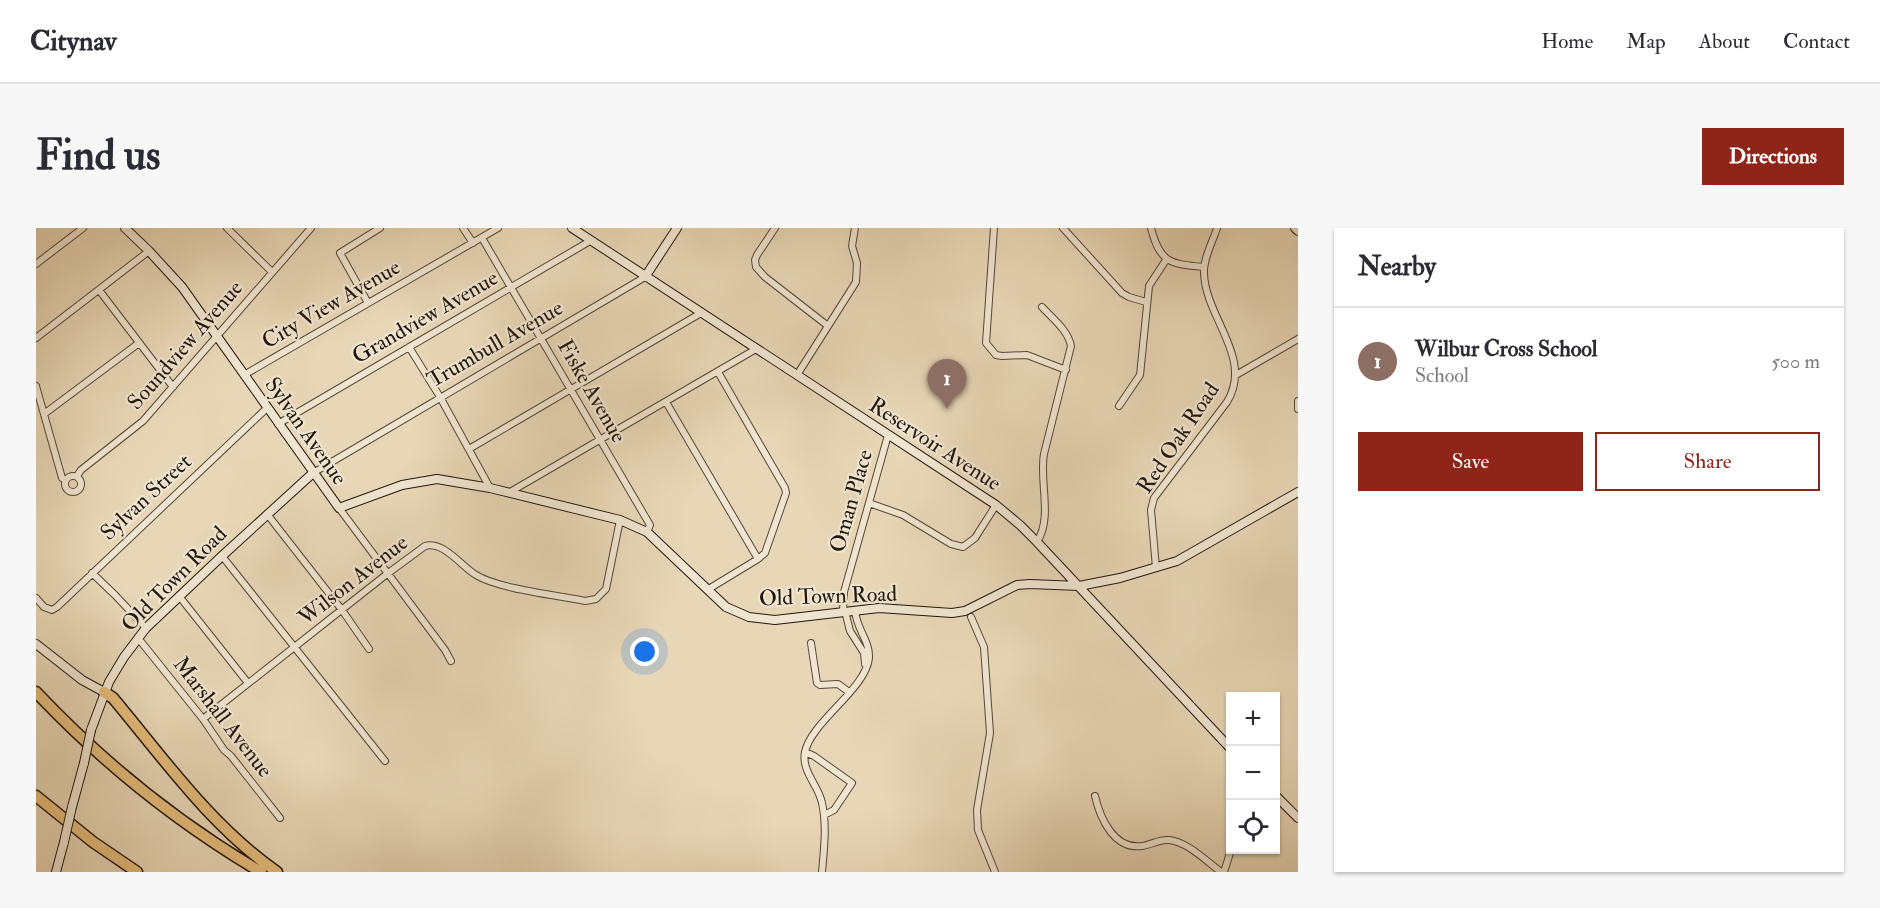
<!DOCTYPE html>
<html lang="en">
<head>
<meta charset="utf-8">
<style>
  body { margin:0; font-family:"IM FELL Double Pica",serif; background:#f7f7f7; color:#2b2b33 }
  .controls { position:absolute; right:18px; bottom:18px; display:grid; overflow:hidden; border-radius:0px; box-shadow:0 2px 4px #0004 }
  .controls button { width:54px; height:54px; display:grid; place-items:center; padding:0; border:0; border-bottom:2px solid #e1e1e2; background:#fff; color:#2b2b33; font:30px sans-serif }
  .you { position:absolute; left:609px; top:424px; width:21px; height:21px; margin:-15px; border:4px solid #fff; border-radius:50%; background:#1a73e8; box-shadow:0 0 0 9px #1a73e833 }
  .badge { display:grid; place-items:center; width:39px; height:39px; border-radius:50%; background:#8f2418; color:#fff; font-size:20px; font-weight:700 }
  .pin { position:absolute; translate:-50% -50px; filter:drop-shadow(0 2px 3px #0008) }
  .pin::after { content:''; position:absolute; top:32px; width:21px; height:18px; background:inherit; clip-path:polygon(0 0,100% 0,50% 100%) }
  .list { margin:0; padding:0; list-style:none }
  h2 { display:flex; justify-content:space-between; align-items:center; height:78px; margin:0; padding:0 24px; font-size:26px }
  h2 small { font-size:20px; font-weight:400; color:#7c7c81 }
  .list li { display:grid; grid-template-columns:39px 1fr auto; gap:18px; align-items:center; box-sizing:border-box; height:108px; padding:0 24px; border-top:2px solid #e1e1e2 }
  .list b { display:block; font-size:22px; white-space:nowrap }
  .list p { margin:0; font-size:20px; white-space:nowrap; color:#7c7c81 }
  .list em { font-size:20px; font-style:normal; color:#7c7c81 }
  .actions { display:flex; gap:12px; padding:18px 24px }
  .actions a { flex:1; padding:14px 0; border:2px solid #8f2418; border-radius:0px; text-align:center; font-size:21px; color:#8f2418 }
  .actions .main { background:#8f2418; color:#fff }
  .icon { flex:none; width:33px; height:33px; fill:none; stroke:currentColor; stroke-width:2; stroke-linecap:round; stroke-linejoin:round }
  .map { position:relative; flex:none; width:1262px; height:644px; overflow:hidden; border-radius:0px }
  header { display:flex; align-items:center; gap:36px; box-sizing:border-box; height:84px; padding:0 30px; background:#fff; border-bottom:2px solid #e1e1e2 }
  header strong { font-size:28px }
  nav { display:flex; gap:33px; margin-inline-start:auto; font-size:21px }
  .intro { display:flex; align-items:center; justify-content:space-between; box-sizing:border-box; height:144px; padding:0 36px }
  h1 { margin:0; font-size:42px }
  .button { padding:15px 27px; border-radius:0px; background:#8f2418; color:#fff; font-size:21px; font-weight:700 }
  main { display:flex; gap:36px; padding:0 36px }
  aside { flex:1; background:#fff; border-radius:0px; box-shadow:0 2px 4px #0004 }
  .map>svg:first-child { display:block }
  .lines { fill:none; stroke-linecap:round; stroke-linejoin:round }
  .street-casing { stroke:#534736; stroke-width:8 }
  .secondary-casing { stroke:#21170c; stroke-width:10 }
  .highway-casing { stroke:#21170c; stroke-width:13 }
  .street { stroke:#f0e5d0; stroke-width:6 }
  .secondary { stroke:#f0e5d0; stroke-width:8 }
  .highway { stroke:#e4bc7b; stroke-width:10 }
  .secondary-bridge-casing { stroke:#21170c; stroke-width:10; stroke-linecap:butt }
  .secondary-bridge { stroke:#f0e5d0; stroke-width:8 }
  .labels { text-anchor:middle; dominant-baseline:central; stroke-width:4.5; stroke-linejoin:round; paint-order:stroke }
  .street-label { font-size:22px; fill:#21170c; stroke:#f0e5d0 }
</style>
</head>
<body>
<header>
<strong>Citynav</strong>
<nav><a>Home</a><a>Map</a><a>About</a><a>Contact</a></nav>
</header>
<div class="intro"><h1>Find us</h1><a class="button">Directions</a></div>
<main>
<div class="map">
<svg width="1262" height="644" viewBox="0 0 1262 644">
  <rect width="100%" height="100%" fill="#e8d7b6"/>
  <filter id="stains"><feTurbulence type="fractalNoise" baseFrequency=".00333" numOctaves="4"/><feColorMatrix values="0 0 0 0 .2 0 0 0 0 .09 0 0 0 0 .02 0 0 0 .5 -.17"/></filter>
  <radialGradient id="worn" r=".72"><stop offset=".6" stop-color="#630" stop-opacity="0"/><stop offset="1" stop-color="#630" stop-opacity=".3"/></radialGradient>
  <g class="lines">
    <defs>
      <path id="street" d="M 191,0 L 236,44
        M 427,0 L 437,15
        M 739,0 L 721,27 L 719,32 L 720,39 L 729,49 L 792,98
        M 958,0 L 950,115 L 960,127 L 966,128 L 991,127 L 1030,142
        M 1027,0 L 1086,65 L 1093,69 L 1110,74
        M 1115,0 C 1124,35 1134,36 1168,39
        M 446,10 L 614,297 L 611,304
        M 0,36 L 47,0
        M 63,62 L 137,159
        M 332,75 L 304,25 L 344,0
        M 0,110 L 113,23
        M 373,119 L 404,169 L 454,260
        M 208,147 L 462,0
        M 761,147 L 820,54 L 821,35 L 816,18 L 819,0
        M 1200,147 L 1262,111
        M 0,158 L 26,250 L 29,252
        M 1262,173 L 1262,181
        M 630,174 L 722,331
        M 1083,178 L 1104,147 L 1113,58 L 1130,32
        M 8,186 L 103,115
        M 242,196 L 554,13
        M 433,221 L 665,85
        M 277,245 L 609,49
        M29 256a8 8 0 1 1 16 0a8 8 0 1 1-16 0Z
        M 41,248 L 45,242 L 107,193 L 275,0
        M 474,264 L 720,121
        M 833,275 L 867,287 L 915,316 L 927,319 L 939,310 L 960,277
        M 303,280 L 409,422 L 415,433
        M 231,286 L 306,382 L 333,421
        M 1001,314 C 1017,289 1003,254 1008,226 L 1035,118 C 1032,102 1017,91 1006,79
        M 186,328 L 349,533
        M 1120,340 L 1115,282 L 1118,270 L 1191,174 C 1218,130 1169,89 1168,45 C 1167,31 1177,13 1181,0
        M 56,345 L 79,367 L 110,400
        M 671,362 L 722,331 L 729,325 L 750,265 L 749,260 L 682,144
        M 143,368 L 212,455
        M 0,370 L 8,379 L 16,382 L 21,379 L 231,180
        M 809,383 L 814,403 L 828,425 L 829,436
        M 807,384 L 808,364 L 852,207
        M 935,389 L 948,419 L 954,505 L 941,582 L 942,602 L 959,644
        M 102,410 L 167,491 L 188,522 L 195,528 L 244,590
        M 775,415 L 781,455 L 784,457 L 802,456 L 813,464
        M 167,491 L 351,346 L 389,318 C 408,313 425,338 440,347 C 463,361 520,367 549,373 L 560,371 L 570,361 L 584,292
        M 769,524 L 778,528 L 816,555 L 798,582 L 788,587
        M 1059,568 C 1064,590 1078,622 1106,618 C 1115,617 1123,611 1133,612 C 1152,614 1170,633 1185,644
        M 786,644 C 788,621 791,598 786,575 C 783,558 765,543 769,524 C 775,494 830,461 833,430 C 834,412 820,401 819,382
        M 1188,644 L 1195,622"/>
      <path id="secondary" d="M 89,0 L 113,23 L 146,59 L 303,280 L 366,257 L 401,251 L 454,260 L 584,292 L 611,304 L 690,379 L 713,389 L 739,392 L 843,380 L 916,385 L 929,383 L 981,357 L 994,356 L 1043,358 L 1084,350 L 1141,333 L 1262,264
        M 536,0 L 960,277 L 984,297 L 1001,314 L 1194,520
        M 1259,0 L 1262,3
        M 609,49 L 641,0
        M 0,416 L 46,452 L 68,464
        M 55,502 L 73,454 L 88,429 L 110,400 L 186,328 L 277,245
        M 1240,568 L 1262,590
        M 36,579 L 48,535
        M 20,644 L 28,614"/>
      <path id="highway" d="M 0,464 C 66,534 142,595 225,644
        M 68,464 L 77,470 C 128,531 175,598 241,644
        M 0,568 L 57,614 L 101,644"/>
    </defs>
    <use href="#street" class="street-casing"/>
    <use href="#secondary" class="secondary-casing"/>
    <use href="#highway" class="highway-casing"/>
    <use href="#street" class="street"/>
    <use href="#secondary" class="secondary"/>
    <use href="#highway" class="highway"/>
    <defs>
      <path id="secondary-bridge" d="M 48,535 L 55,502
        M 28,614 L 36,579"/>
    </defs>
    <use href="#secondary-bridge" class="secondary-bridge-casing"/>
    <use href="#secondary-bridge" class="secondary-bridge"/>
  </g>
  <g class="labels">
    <g class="street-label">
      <text transform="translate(295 76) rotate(-30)">City View Avenue</text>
      <text transform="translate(389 89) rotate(-30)">Grandview Avenue</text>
      <text transform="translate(459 116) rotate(-30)">Trumbull Avenue</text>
      <text transform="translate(149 117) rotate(-49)">Soundview Avenue</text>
      <text transform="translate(556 163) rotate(60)">Fiske Avenue</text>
      <text transform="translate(270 203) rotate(55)">Sylvan Avenue</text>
      <text transform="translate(1142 210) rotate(-56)">Red Oak Road</text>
      <text transform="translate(899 216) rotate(33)">Reservoir Avenue</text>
      <text transform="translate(110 269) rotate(-43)">Sylvan Street</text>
      <text transform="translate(815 273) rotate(-74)">Oman Place</text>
      <text transform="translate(138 351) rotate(-45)">Old Town Road</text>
      <text transform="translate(317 352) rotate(-38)">Wilson Avenue</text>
      <text transform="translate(792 368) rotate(-2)">Old Town Road</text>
      <text transform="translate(187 489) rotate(52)">Marshall Avenue</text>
    </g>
  </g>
  <rect width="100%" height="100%" filter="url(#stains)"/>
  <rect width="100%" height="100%" fill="url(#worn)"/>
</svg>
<div class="controls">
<button>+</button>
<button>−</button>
<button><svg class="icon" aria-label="locate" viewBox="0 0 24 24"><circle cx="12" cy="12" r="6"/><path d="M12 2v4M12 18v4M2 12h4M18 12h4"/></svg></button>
</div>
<div class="you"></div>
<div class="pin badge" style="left:911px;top:181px;background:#8d6e63">1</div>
</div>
<aside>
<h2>Nearby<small></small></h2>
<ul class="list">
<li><span class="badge" style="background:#8d6e63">1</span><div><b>Wilbur Cross School</b><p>School</p></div><em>500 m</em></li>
</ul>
<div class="actions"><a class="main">Save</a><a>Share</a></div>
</aside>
</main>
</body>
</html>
